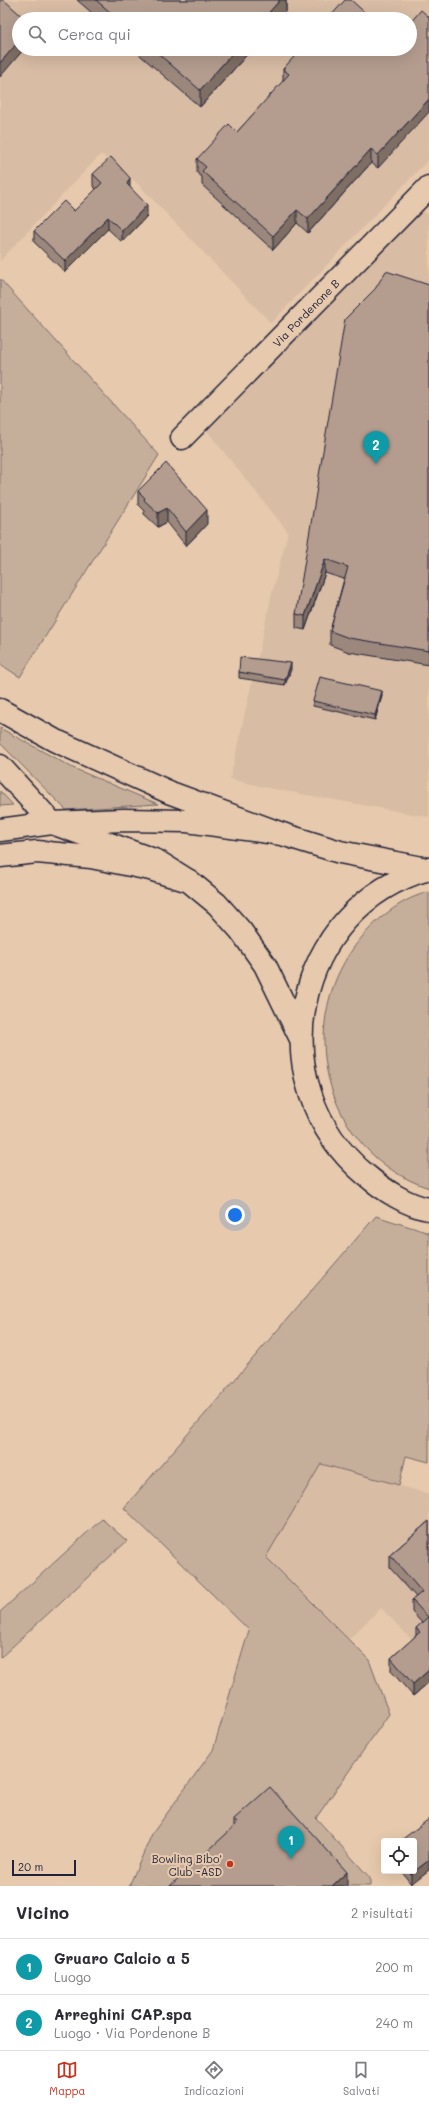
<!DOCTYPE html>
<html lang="it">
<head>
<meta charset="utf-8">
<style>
  body { margin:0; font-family:Mali,sans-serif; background:#f7f7f7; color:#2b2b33 }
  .controls { position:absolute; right:12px; bottom:12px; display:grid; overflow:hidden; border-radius:4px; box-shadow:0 4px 16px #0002 }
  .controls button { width:36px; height:36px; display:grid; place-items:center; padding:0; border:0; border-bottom:1px solid #e1e1e2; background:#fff; color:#2b2b33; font:20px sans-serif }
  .scale { position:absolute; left:12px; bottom:10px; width:64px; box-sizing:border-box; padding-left:4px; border:2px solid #22223b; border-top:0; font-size:11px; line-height:14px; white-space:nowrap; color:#22223b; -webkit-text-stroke:3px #e7caad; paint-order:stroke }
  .you { position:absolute; left:235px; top:1215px; width:14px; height:14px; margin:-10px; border:3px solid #fff; border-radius:50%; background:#1a73e8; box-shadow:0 0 0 6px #1a73e833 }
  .badge { display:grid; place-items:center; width:26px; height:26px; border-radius:50%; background:#c8321e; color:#fff; font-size:13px; font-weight:700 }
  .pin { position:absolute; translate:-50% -33px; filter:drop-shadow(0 1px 2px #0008) }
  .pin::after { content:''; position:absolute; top:21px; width:14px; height:12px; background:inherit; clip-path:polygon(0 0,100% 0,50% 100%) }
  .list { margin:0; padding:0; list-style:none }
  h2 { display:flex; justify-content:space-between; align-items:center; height:52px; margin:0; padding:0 16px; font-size:17px }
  h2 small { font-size:13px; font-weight:400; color:#7c7c81 }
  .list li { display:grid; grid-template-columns:26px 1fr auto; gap:12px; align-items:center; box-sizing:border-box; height:56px; padding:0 16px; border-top:1px solid #e1e1e2 }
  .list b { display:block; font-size:15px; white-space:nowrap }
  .list p { margin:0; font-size:13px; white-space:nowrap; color:#7c7c81 }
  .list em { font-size:13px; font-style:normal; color:#7c7c81 }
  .icon { flex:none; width:22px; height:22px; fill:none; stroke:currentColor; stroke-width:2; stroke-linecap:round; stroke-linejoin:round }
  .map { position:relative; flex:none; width:429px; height:1886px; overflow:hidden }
  .search { position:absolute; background:#fff; box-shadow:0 4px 16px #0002; left:12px; right:12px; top:12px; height:44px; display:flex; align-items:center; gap:10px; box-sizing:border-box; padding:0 14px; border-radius:22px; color:#7c7c81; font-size:15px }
  .sheet { height:164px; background:#fff }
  nav { display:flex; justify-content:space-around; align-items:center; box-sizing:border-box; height:56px; border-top:1px solid #e1e1e2; background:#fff; font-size:11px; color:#7c7c81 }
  nav a { display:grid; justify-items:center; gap:2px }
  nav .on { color:#c8321e }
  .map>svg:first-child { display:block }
  .built { fill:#d8bca4; fill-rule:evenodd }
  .green { fill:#c6af9a; stroke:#74686a }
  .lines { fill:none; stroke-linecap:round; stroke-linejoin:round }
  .minor-casing { stroke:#22223b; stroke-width:25 }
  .major-casing { stroke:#22223b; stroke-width:25 }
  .highway-casing { stroke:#22223b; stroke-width:25 }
  .minor { stroke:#e7caad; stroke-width:22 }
  .major { stroke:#e7caad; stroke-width:22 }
  .highway { stroke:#e7caad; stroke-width:22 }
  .wall { fill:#9b877b; stroke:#22223b }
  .shaded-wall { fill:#7e6e64; stroke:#22223b }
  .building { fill:#b49d8f; stroke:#22223b }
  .poi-dot { fill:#c8321e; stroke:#e7caad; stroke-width:1.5 }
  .labels { text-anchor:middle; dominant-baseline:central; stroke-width:4; stroke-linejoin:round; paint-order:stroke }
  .street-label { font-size:11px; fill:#22223b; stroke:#e7caad }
  .poi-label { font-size:11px; fill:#22223b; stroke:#e7caad; text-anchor:end }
</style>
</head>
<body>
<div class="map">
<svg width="429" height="1886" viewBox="0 0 429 1886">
  <rect width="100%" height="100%" fill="#e7caad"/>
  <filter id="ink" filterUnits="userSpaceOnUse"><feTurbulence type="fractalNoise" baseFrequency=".025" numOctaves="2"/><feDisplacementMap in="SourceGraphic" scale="8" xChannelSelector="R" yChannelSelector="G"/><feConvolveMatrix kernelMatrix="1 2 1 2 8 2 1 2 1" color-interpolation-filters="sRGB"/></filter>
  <g filter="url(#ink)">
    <path class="built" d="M 0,0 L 429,0 L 429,159 L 271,323 L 137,183 L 101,154 L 0,261 ZM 19,19 L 410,19 L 410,49 L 19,49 Z
      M 420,208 L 429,216 L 429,817 L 268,788 L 230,779 L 273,589 L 288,532 L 207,431 L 329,307 Z
      M 321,1464 L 426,1493 L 429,1496 L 429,1625 L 412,1640 L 381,1608 L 349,1639 L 266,1557 Z"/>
    <path class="green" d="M 0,279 L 159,455 L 20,677 L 0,664 Z
      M 0,728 L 73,768 L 158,804 L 66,810 L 0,743 Z
      M 0,791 L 13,805 L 0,806 Z
      M 429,892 L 429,1188 C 323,1153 291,1020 362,937 C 379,917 403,898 429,892 Z
      M 376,1216 L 429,1233 L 429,1462 L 406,1456 L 399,1485 L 321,1464 L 266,1557 L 369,1660 L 389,1714 L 316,1818 L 370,1878 L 370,1886 L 129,1886 L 152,1834 L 213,1750 L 249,1630 L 124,1508 Z
      M 102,1519 L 127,1541 L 0,1658 L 0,1612 Z"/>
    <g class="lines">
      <defs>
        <g id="minor">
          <path id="s1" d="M 182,438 L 429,187"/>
        </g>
        <path id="major" d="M 0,830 L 52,823 L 123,820 L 187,821 L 282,834 L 340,852 L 427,869
          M 0,856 L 37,852 L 91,857 L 150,869 L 189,881 L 217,904 L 241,931 L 265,965 L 300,1037
          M 429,869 C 292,907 257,1085 366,1175 C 382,1189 408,1206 429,1209"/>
        <path id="highway" d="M 0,710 L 54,740 L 171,793 L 282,834
          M 0,766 L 52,823 L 157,861 L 189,881"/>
      </defs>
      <use href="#minor" class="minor-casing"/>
      <use href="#major" class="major-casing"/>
      <use href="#highway" class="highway-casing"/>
      <use href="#minor" class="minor"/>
      <use href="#major" class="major"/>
      <use href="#highway" class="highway"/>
    </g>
    <path class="wall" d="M 77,0 L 286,0 L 286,11 L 278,19 L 99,19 Z
      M 133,49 L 252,49 L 200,107 Z
      M 410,49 L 378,168 L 371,163 L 308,233 L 297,223 L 273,250 L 202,185 L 202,177 L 197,173 L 197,159 L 237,132 L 283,82 L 283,69 Z
      M 93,174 L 130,187 L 147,216 L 122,242 L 108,229 L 65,272 L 34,242 L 34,231 L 74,211 L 96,189 L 93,186 Z
      M 429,285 L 429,665 L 349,652 L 330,645 L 330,631 L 344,579 L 325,573 L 305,630 L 296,628 L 296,614 Z
      M 138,491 L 207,524 L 186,546 L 167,522 L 158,527 L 144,514 L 144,511 L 138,505 Z
      M 291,669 L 285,685 L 239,678 L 239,672 Z
      M 382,696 L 375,720 L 313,706 L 313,701 Z
      M 429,1521 L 429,1682 L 413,1696 L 391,1671 L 391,1658 L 416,1636 L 416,1628 L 422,1623 L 412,1612 L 412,1600 L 416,1597 L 390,1568 L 390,1555 Z
      M 234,1819 L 347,1886 L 234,1826 Z
      M 401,1871 L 414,1871 L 411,1884 Z"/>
    <path class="shaded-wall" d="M 280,0 L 286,0 L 286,11 L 278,19 L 263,19 Z
      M 19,41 L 19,49 L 24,49 L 0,77 L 0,63 Z
      M 236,49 L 252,49 L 200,107 L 200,90 Z
      M 429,99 L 429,112 L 378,168 L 378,155 Z
      M 371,149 L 371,163 L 308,233 L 308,219 Z
      M 130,178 L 130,189 L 127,184 Z
      M 147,205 L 147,216 L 122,242 L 122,231 Z
      M 297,210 L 297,223 L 273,250 L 273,236 Z
      M 108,217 L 108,229 L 65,272 L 65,261 Z
      M 167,508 L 167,522 L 158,527 L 158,513 Z
      M 207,510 L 207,524 L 186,546 L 186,532 Z
      M 325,559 L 325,573 L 305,630 L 305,616 Z
      M 291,663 L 291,669 L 285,685 L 285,680 Z
      M 382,691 L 382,696 L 375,720 L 375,715 Z
      M 429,1670 L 429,1682 L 413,1696 L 413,1684 Z
      M 429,1860 L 429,1870 L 411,1884 L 411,1874 Z
      M 347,1872 L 347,1886 L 332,1886 Z"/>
    <path class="building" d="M 0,0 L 4,0 L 25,19 L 19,19 L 19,41 L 0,63 Z
      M 96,0 L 280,0 L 263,19 L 118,19 Z
      M 345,0 L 351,0 L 372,19 L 328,19 Z
      M 421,10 L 429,17 L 429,99 L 378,155 L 371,149 L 308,219 L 297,210 L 273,236 L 202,171 L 206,167 L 197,159 L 229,124 L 237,132 L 289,74 L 283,69 L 301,49 L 410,49 L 410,23 Z
      M 153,49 L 236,49 L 200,90 Z
      M 111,157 L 130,178 L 127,184 L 147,205 L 122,231 L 108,217 L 65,261 L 34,231 L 64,201 L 74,211 L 102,183 L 93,174 Z
      M 386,271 L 429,285 L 429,651 L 349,638 L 330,631 L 348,567 L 325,559 L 305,616 L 296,614 L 345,319 L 375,289 Z
      M 166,463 L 207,510 L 186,532 L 167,508 L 158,513 L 144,500 L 145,498 L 138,491 Z
      M 240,657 L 291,663 L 285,680 L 239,672 Z
      M 320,677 L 382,691 L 375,715 L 313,701 Z
      M 429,1521 L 429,1670 L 413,1684 L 391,1658 L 420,1632 L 416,1628 L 428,1617 L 412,1600 L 422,1592 L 390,1555 Z
      M 270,1787 L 347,1872 L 332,1886 L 170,1886 L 238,1823 L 234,1819 Z
      M 429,1819 L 429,1860 L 411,1874 L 408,1871 L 414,1871 L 414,1841 L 400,1841 Z"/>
  </g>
  <circle class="poi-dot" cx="230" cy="1864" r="4"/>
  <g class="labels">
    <g class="street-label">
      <text stroke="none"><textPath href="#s1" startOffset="176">Via Pordenone B</textPath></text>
    </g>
    <g class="poi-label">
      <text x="222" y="1858">Bowling Bibo'<tspan x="222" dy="13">Club -ASD</tspan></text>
    </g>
  </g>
</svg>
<div class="controls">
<button><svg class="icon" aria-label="locate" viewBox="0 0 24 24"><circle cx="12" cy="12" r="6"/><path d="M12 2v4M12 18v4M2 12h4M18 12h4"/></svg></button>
</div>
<div class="scale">20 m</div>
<div class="you"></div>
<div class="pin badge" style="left:291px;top:1859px;background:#0f9aa8">1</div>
<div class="pin badge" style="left:376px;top:464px;background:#0f9aa8">2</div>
<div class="search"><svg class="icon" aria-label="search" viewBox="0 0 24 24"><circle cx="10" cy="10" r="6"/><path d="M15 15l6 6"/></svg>Cerca qui</div>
</div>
<section class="sheet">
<h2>Vicino<small>2 risultati</small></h2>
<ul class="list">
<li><span class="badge" style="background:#0f9aa8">1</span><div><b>Gruaro Calcio a 5</b><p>Luogo</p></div><em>200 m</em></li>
<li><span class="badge" style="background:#0f9aa8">2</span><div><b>Arreghini CAP.spa</b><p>Luogo · Via Pordenone B</p></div><em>240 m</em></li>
</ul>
</section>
<nav>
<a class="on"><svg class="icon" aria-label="map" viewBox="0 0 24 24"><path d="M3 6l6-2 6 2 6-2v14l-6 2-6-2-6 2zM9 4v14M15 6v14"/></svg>Mappa</a>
<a><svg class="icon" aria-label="directions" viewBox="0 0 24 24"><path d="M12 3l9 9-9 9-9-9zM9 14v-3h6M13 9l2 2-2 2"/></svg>Indicazioni</a>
<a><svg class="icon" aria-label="saved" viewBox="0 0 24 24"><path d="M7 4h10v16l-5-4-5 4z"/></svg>Salvati</a>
</nav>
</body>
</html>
